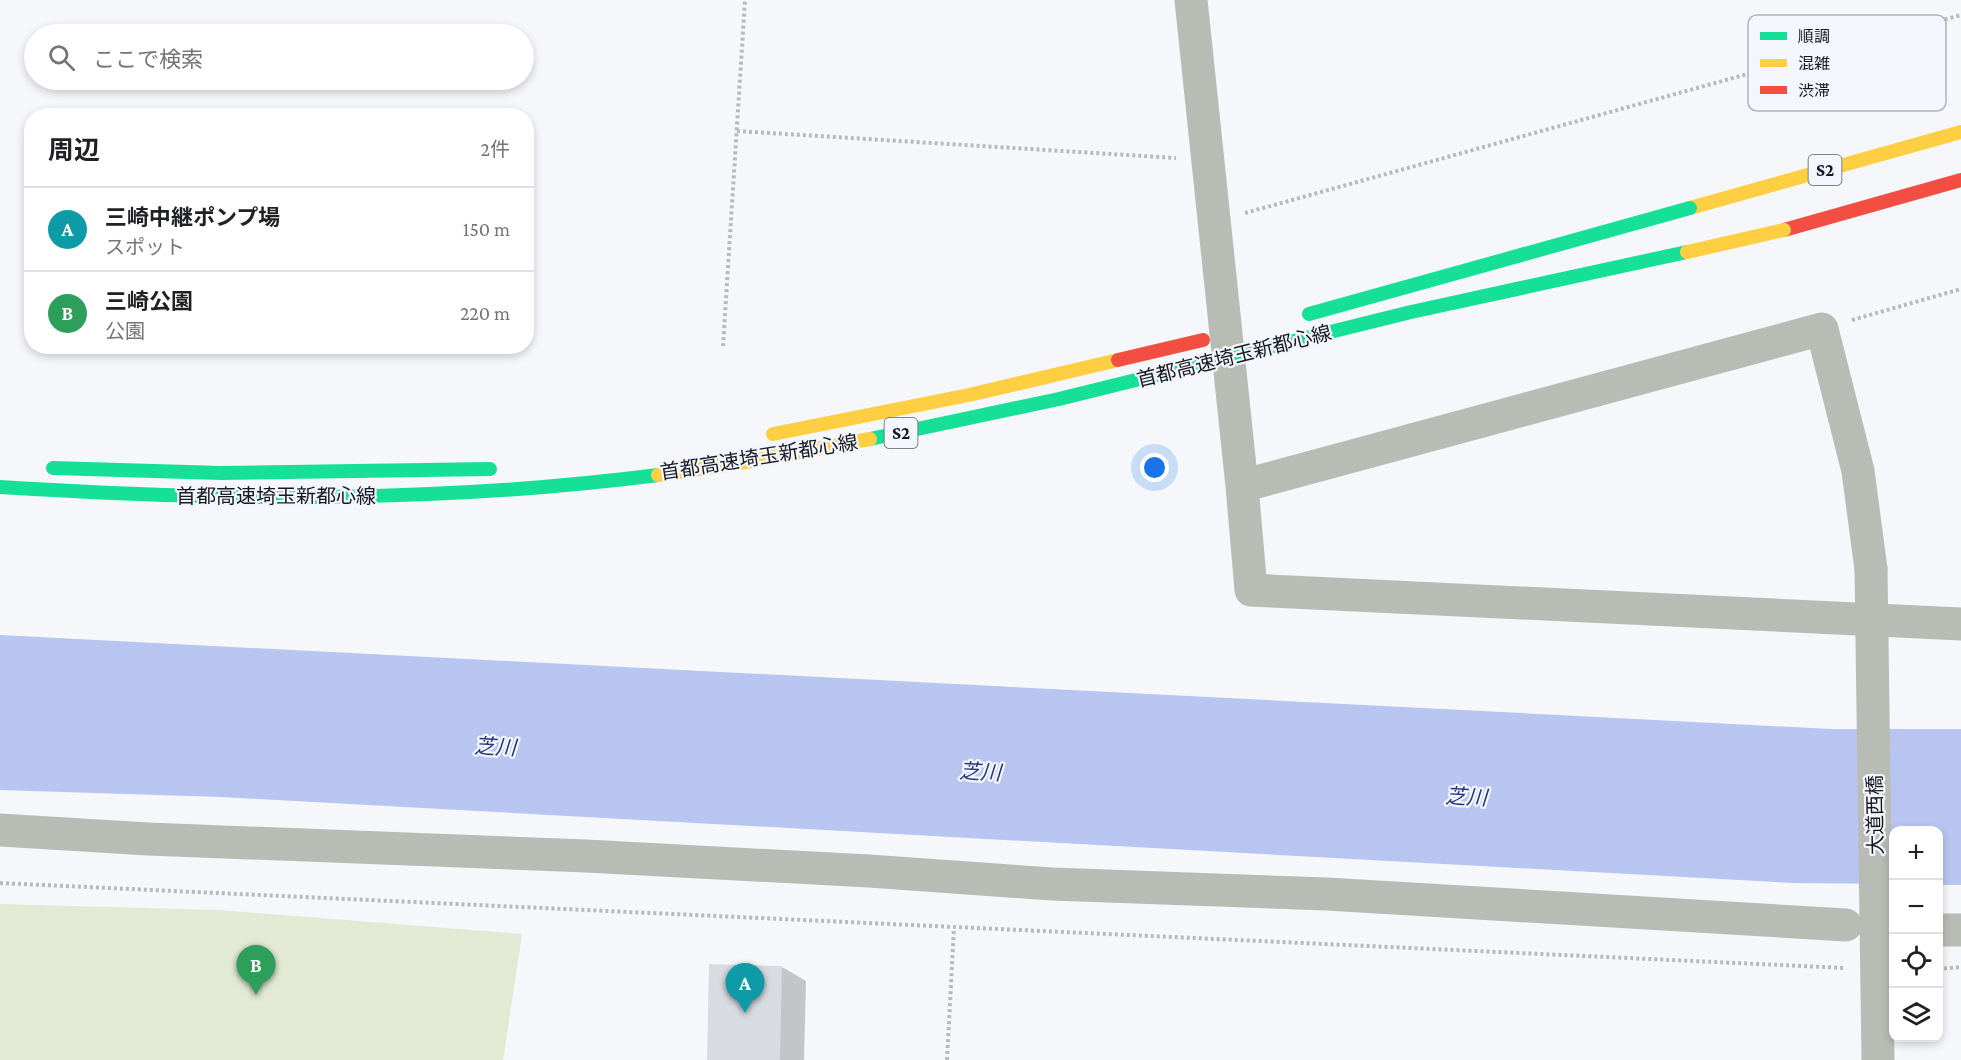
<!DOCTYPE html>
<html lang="ja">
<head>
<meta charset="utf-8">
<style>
  body { margin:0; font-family:"Crimson Pro","Noto Sans JP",serif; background:#f6f6f6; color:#202124 }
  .controls { position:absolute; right:18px; bottom:18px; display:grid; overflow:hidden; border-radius:12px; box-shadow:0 3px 9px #0003 }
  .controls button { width:54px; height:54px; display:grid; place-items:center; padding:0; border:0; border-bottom:2px solid #e0e0e0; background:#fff; color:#202124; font:30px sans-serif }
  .you { position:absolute; left:1155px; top:468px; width:21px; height:21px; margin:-15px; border:4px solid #fff; border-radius:50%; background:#1a73e8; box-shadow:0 0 0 9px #1a73e833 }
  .badge { display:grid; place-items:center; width:39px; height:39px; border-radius:50%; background:#7c3aed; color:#fff; font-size:20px; font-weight:700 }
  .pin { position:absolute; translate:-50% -50px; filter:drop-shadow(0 2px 3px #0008) }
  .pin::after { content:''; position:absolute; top:32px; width:21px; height:18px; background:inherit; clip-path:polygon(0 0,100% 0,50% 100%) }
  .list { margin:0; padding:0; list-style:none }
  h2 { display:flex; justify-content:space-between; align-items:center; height:78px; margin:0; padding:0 24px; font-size:26px }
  h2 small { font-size:20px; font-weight:400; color:#757577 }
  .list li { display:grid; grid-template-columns:39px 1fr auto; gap:18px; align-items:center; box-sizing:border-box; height:84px; padding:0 24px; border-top:2px solid #e0e0e0 }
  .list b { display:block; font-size:22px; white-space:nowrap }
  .list p { margin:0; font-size:20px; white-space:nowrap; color:#757577 }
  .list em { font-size:20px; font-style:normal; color:#757577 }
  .icon { flex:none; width:33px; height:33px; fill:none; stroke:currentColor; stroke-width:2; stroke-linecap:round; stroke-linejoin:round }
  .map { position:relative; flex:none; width:1961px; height:1060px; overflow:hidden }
  .search { position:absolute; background:#fff; box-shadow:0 3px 9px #0003; left:24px; top:24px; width:510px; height:66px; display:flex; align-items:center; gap:15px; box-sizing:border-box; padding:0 21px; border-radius:33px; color:#757577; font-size:22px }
  .panel { position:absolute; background:#fff; box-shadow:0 3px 9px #0003; left:24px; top:108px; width:510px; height:246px; border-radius:24px }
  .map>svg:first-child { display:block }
  .green { fill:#e2ead4 }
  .water { fill:#b8c5f0 }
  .shadow { fill:#0003 }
  .building { fill:#d8dbe0 }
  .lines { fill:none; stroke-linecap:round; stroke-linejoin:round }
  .path { stroke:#b9bab8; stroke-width:4; stroke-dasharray:3 3; stroke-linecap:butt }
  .street { stroke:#b9bcb5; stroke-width:33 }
  .slow { stroke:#ffcf43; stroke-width:14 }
  .jam { stroke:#f24e42; stroke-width:14 }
  .street-bridge { stroke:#b9bcb5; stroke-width:33 }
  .fast-bridge { stroke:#16e098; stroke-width:14 }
  .slow-bridge { stroke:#ffcf43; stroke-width:14 }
  .jam-bridge { stroke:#f24e42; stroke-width:14 }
  .labels { text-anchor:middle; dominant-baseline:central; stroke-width:4.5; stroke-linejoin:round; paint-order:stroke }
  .shield { fill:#f3f6fd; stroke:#5a5c62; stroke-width:1.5 }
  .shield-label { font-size:18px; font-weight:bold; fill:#181a20 }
  .street-label { font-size:20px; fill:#181a20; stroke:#f3f6fd }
  .water-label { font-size:21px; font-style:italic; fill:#29387d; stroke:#f3f6fd }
  .key { fill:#f3f6fd; stroke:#b1b4bb; stroke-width:1.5 }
  .key-label { font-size:16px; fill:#181a20 }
</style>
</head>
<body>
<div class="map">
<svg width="1961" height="1060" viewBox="0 0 1961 1060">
  <rect width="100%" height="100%" fill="#f5f7fb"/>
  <path class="green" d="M 0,904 L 219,910 L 522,934 L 503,1060 L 0,1060 Z"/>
  <path class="water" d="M 0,635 L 1831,729 L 1961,729 L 1961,885 L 1939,885 L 1938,830 L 1894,830 L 1893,884 L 1792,883 L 221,797 L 0,790 Z"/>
  <path class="shadow" d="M 782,967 L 806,981 L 804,1060 L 709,1060 Z"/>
  <path class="building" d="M 709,964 L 782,966 L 780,1060 L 707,1060 Z"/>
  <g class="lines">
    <path class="path" d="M 737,131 L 1176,158
      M 1245,213 L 1961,15
      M 1852,320 L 1961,289
      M 723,346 L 745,0
      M 0,883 L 1845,968
      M 1938,969 L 1961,967
      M 947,1060 L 954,928"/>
    <path class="street" d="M 1191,0 L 1242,486 L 1822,329 L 1858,471 L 1871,569
      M 1242,486 L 1251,590 L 1961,624
      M 0,830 L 148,839 L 586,856 L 869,871 L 1052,884 L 1327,894 L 1846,925
      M 1938,930 L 1961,930"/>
    <path class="slow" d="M 1690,208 L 1961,132"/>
    <path class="jam" d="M 1784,230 L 1961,180"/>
    <path class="street-bridge" d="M 1871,569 L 1878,1060"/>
    <path class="fast-bridge" d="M 1309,314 L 1690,208
      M 870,439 L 1059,399 L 1411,312 L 1687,252
      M 53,468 L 221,473 L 490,469
      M 0,487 C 220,501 439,503 658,475"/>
    <path class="slow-bridge" d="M 1687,252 L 1784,230
      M 773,434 L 969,395 L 1118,360
      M 658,475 L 752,461 L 870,439"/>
    <path class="jam-bridge" d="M 1118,360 L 1203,340"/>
  </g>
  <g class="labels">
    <g class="shield">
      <rect x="1808.5" y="155" width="33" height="30" rx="4.5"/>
      <rect x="884.5" y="418" width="33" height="30" rx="4.5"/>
    </g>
    <g class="shield-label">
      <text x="1825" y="170">S2</text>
      <text x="901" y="433">S2</text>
    </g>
    <g class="street-label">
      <text transform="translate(1234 356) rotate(-14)">首都高速埼玉新都心線</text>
      <text transform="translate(759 457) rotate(-9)">首都高速埼玉新都心線</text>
      <text x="276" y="496">首都高速埼玉新都心線</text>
      <text transform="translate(1875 815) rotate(-91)">大道西橋</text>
    </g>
    <g class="water-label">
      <text transform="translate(495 747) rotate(3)">芝川</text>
      <text transform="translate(980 772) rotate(3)">芝川</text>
      <text transform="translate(1466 797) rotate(3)">芝川</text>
    </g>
  </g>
  <rect x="1748" y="15" width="198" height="96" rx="9" class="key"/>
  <rect x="1760" y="32" width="27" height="8" fill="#16e098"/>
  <rect x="1760" y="59" width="27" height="8" fill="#ffcf43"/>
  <rect x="1760" y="86" width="27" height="8" fill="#f24e42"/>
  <g class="key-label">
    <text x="1798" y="42">順調</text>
    <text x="1798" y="69">混雑</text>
    <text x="1798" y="96">渋滞</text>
  </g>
</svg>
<div class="controls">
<button>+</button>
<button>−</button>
<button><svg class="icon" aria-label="locate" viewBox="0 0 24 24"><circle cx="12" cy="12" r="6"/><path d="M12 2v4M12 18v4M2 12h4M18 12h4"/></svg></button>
<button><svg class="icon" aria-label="layers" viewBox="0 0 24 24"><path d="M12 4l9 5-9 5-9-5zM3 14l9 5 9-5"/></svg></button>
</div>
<div class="you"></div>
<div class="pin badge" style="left:745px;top:1013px;background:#0f9aa8">A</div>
<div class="pin badge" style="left:256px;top:995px;background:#2e9e5b">B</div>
<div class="search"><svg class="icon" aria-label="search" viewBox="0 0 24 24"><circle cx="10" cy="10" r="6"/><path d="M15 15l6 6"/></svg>ここで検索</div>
<section class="panel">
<h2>周辺<small>2件</small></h2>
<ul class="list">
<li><span class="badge" style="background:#0f9aa8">A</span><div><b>三崎中継ポンプ場</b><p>スポット</p></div><em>150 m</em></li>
<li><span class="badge" style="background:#2e9e5b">B</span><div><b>三崎公園</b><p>公園</p></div><em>220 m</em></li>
</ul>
</section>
</div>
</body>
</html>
